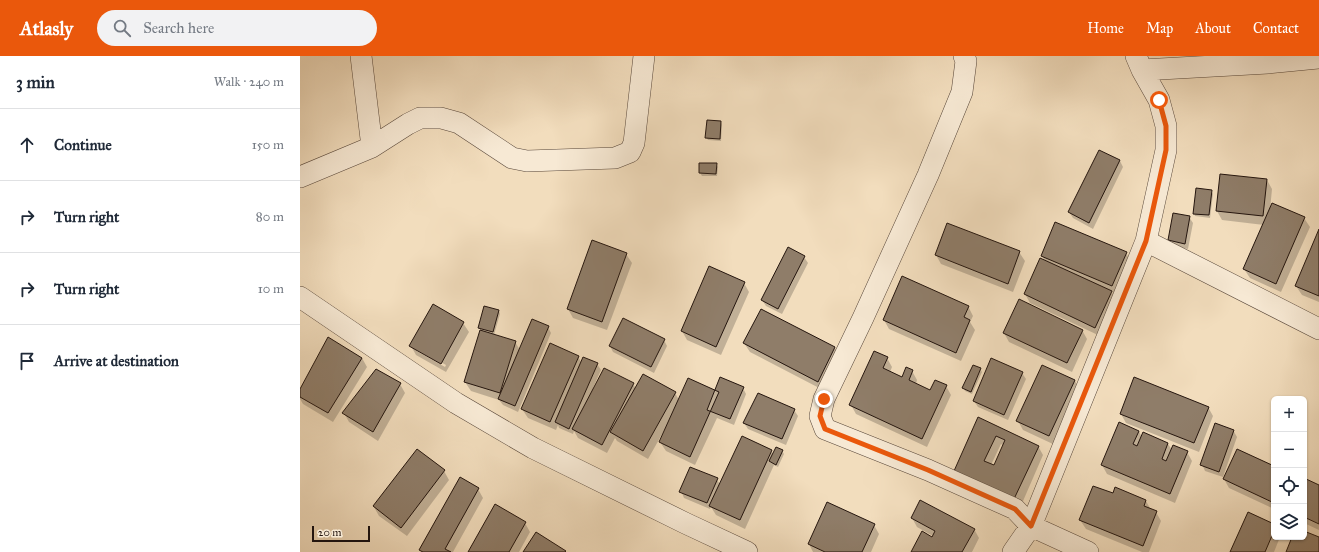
<!DOCTYPE html>
<html lang="en">
<head>
<meta charset="utf-8">
<style>
  body { margin:0; font-family:"IM FELL Great Primer",serif; background:#f2f2f3; color:#1f2937 }
  .controls { position:absolute; right:12px; bottom:12px; display:grid; overflow:hidden; border-radius:6px; box-shadow:0 1px 3px #0004 }
  .controls button { width:36px; height:36px; display:grid; place-items:center; padding:0; border:0; border-bottom:1px solid #e0e1e3; background:#fff; color:#1f2937; font:20px sans-serif }
  .scale { position:absolute; left:12px; bottom:10px; width:58px; box-sizing:border-box; padding-left:4px; border:2px solid #24150e; border-top:0; font-size:11px; line-height:14px; white-space:nowrap; color:#24150e; -webkit-text-stroke:3px #f7e9d4; paint-order:stroke }
  .stop { position:absolute; width:12px; height:12px; margin:-9px; border:3px solid #ea580c; border-radius:50%; background:#fff }
  .stop.end { background:#ea580c; border-color:#fff; box-shadow:0 1px 4px #0008 }
  .list { margin:0; padding:0; list-style:none }
  h2 { display:flex; justify-content:space-between; align-items:center; height:52px; margin:0; padding:0 16px; font-size:17px }
  h2 small { font-size:13px; font-weight:400; color:#747a83 }
  .list li { display:grid; grid-template-columns:26px 1fr auto; gap:12px; align-items:center; box-sizing:border-box; height:72px; padding:0 16px; border-top:1px solid #e0e1e3 }
  .list b { display:block; font-size:15px; white-space:nowrap }
  .list em { font-size:13px; font-style:normal; color:#747a83 }
  .icon { flex:none; width:22px; height:22px; fill:none; stroke:currentColor; stroke-width:2; stroke-linecap:round; stroke-linejoin:round }
  .map { position:relative; flex:none; width:1019px; height:496px; overflow:hidden }
  header { display:flex; align-items:center; gap:24px; box-sizing:border-box; height:56px; padding:0 20px; background:#ea580c; color:#fff }
  header strong { font-size:19px }
  nav { display:flex; gap:22px; margin-inline-start:auto; font-size:14px }
  .search { width:280px; height:36px; background:#f2f2f3; display:flex; align-items:center; gap:10px; box-sizing:border-box; padding:0 14px; border-radius:22px; color:#747a83; font-size:15px }
  main { display:flex }
  aside { flex:1; background:#fff }
  .map>svg:first-child { display:block }
  .shadow { fill:#0003; fill-rule:evenodd }
  .building { fill:#8f7d69; stroke:#24150e; fill-rule:evenodd }
  .lines { fill:none; stroke-linecap:round; stroke-linejoin:round }
  .minor-casing { stroke:#58473a; stroke-width:22 }
  .minor { stroke:#f7e9d4; stroke-width:21 }
  .route { stroke:#ea580c; stroke-width:5 }
</style>
</head>
<body>
<header>
<strong>Atlasly</strong>
<div class="search"><svg class="icon" aria-label="search" viewBox="0 0 24 24"><circle cx="10" cy="10" r="6"/><path d="M15 15l6 6"/></svg>Search here</div>
<nav><a>Home</a><a>Map</a><a>About</a><a>Contact</a></nav>
</header>
<main>
<aside>
<h2>3 min<small>Walk · 240 m</small></h2>
<ul class="list">
<li><svg class="icon" aria-label="ahead" viewBox="0 0 24 24"><path d="M12 20V5M6 11l6-6 6 6"/></svg><div><b>Continue</b></div><em>150 m</em></li>
<li><svg class="icon" aria-label="right" viewBox="0 0 24 24"><path d="M7 20v-9h11M14 6l5 5-5 5"/></svg><div><b>Turn right</b></div><em>80 m</em></li>
<li><svg class="icon" aria-label="right" viewBox="0 0 24 24"><path d="M7 20v-9h11M14 6l5 5-5 5"/></svg><div><b>Turn right</b></div><em>10 m</em></li>
<li><svg class="icon" aria-label="arrive" viewBox="0 0 24 24"><path d="M6 21V4h12l-3 4 3 4H6"/></svg><div><b>Arrive at destination</b></div></li>
</ul>
</aside>
<div class="map">
<svg width="1019" height="496" viewBox="0 0 1019 496">
  <rect width="100%" height="100%" fill="#f2ddbd"/>
  <filter id="stains"><feTurbulence type="fractalNoise" baseFrequency=".005" numOctaves="4"/><feColorMatrix values="0 0 0 0 .2 0 0 0 0 .09 0 0 0 0 .02 0 0 0 .5 -.17"/></filter>
  <radialGradient id="worn" r=".72"><stop offset=".6" stop-color="#630" stop-opacity="0"/><stop offset="1" stop-color="#630" stop-opacity=".3"/></radialGradient>
  <path class="shadow" d="M 421,66 L 422,69 L 421,85 L 408,84 L 406,81 Z
    M 800,95 L 820,105 L 823,111 L 793,173 L 773,162 L 769,156 Z
    M 416,108 L 418,111 L 417,120 L 402,120 L 400,117 Z
    M 967,124 L 972,133 L 970,154 L 1004,162 L 1010,171 L 981,236 L 950,222 L 944,213 L 964,169 L 922,164 L 917,155 Z
    M 911,135 L 913,138 L 910,162 L 895,160 L 894,157 Z
    M 874,158 L 889,161 L 893,167 L 888,193 L 872,190 L 869,184 Z
    M 648,168 L 719,196 L 725,205 L 713,236 L 641,208 L 636,199 Z
    M 1019,176 L 1019,246 L 1002,239 L 996,230 Z
    M 826,197 L 831,206 L 818,239 L 812,236 L 817,245 L 800,280 L 730,247 L 725,238 L 741,203 L 745,205 L 742,200 Z
    M 326,198 L 332,207 L 307,274 L 273,262 L 268,253 Z
    M 504,201 L 508,207 L 482,258 L 466,250 L 462,244 Z
    M 444,227 L 449,236 L 421,299 L 387,284 L 382,275 Z
    M 668,250 L 673,260 L 670,266 L 675,274 L 661,305 L 589,273 L 584,264 Z
    M 185,251 L 199,255 L 200,258 L 194,279 L 215,286 L 220,294 L 248,271 L 251,277 L 218,356 L 203,349 L 199,344 L 171,335 L 165,326 L 181,275 L 179,272 Z
    M 163,267 L 169,276 L 146,316 L 116,299 L 111,290 ZM 117,293 L 146,309 L 145,311 L 117,295 Z
    M 782,274 L 787,283 L 772,316 L 709,286 L 704,277 Z
    M 364,284 L 367,290 L 354,317 L 313,296 L 310,290 Z
    M 444,287 L 535,292 L 540,301 L 523,334 L 450,296 Z
    M 278,301 L 282,307 L 297,308 L 301,314 L 293,332 L 295,332 L 333,328 L 336,333 L 375,337 L 379,344 L 416,335 L 443,332 L 446,338 L 434,369 L 417,362 L 395,409 L 366,395 L 360,386 L 366,374 L 365,373 L 348,403 L 317,385 L 315,382 L 307,397 L 278,382 L 274,375 L 273,378 L 259,372 L 258,369 L 256,374 L 228,362 L 222,353 Z
    M 62,302 L 67,311 L 33,366 L 3,348 L 0,343 L 0,335 Z
    M 587,302 L 592,311 L 590,316 L 602,322 L 612,315 L 617,324 L 616,328 L 630,335 L 646,330 L 651,339 L 627,391 L 556,358 L 551,349 Z
    M 673,310 L 680,313 L 682,316 L 672,338 L 665,335 L 664,332 Z
    M 742,310 L 775,325 L 780,334 L 755,389 L 723,374 L 718,365 Z
    M 722,317 L 726,323 L 708,364 L 678,351 L 674,345 Z
    M 100,328 L 105,337 L 78,385 L 49,366 L 44,357 Z
    M 908,351 L 913,360 L 899,396 L 826,367 L 821,358 Z
    M 494,354 L 498,360 L 486,389 L 448,373 L 444,367 Z
    M 678,363 L 738,390 L 743,399 L 720,452 L 660,424 ZM 701,388 L 704,390 L 695,410 L 691,409 Z
    M 933,374 L 937,381 L 923,421 L 905,415 L 902,408 Z
    M 839,375 L 842,382 L 844,378 L 868,388 L 872,394 L 887,396 L 892,405 L 875,447 L 807,418 L 802,409 Z
    M 471,395 L 474,399 L 482,395 L 484,398 L 478,411 L 474,409 L 445,473 L 416,459 L 411,451 L 410,453 L 384,442 L 381,435 L 417,423 L 420,429 Z
    M 974,411 L 974,453 L 929,432 L 924,423 Z
    M 144,415 L 149,424 L 107,480 L 79,460 L 74,451 Z
    M 1004,423 L 1019,430 L 1019,474 L 1004,467 Z
    M 178,433 L 183,442 L 153,496 L 121,496 L 120,494 Z
    M 815,433 L 846,445 L 851,454 L 856,456 L 861,465 L 849,496 L 842,496 L 786,473 L 780,464 L 813,439 Z
    M 612,462 L 674,473 L 679,482 L 672,496 L 612,496 L 632,482 L 633,480 L 617,471 Z
    M 225,467 L 230,476 L 219,496 L 169,496 Z
    M 574,469 L 579,478 L 571,496 L 513,496 L 509,488 Z
    M 974,469 L 974,481 L 980,481 L 974,496 L 931,496 Z"/>
  <path class="building" d="M 407,64 L 421,65 L 420,83 L 405,82 Z
    M 799,94 L 820,104 L 789,167 L 768,156 Z
    M 399,107 L 417,107 L 416,118 L 399,117 Z
    M 920,118 L 967,123 L 963,160 L 916,155 Z
    M 896,132 L 912,134 L 909,159 L 893,158 Z
    M 972,147 L 1005,161 L 976,228 L 943,213 Z
    M 873,157 L 890,160 L 885,188 L 868,184 Z
    M 755,166 L 827,196 L 812,230 L 741,200 Z
    M 647,167 L 720,195 L 708,228 L 635,199 Z
    M 1019,173 L 1019,240 L 995,230 Z
    M 292,184 L 327,197 L 302,266 L 267,253 Z
    M 488,191 L 505,200 L 478,253 L 461,244 Z
    M 740,202 L 812,235 L 795,272 L 724,238 Z
    M 409,210 L 445,226 L 416,291 L 381,275 Z
    M 602,220 L 669,250 L 664,261 L 670,264 L 656,297 L 583,264 Z
    M 719,243 L 783,274 L 767,307 L 703,277 Z
    M 133,248 L 164,266 L 141,308 L 109,290 Z
    M 184,250 L 199,254 L 193,276 L 178,272 Z
    M 461,253 L 535,291 L 518,326 L 443,287 Z
    M 323,262 L 365,283 L 351,311 L 309,290 Z
    M 232,263 L 249,270 L 215,350 L 198,343 Z
    M 180,274 L 216,285 L 200,337 L 164,326 Z
    M 28,281 L 62,302 L 28,357 L 0,341 L 0,333 Z
    M 250,287 L 279,300 L 250,366 L 221,353 Z
    M 574,295 L 588,301 L 583,312 L 602,321 L 606,311 L 613,314 L 609,324 L 630,334 L 635,324 L 647,329 L 622,383 L 549,349 Z
    M 283,301 L 298,307 L 269,373 L 255,366 Z
    M 691,302 L 723,316 L 704,359 L 673,345 Z
    M 673,309 L 681,312 L 671,336 L 662,332 Z
    M 742,309 L 775,324 L 749,380 L 716,365 Z
    M 304,312 L 334,327 L 302,389 L 272,373 Z
    M 76,313 L 101,327 L 73,376 L 42,357 Z
    M 343,318 L 376,336 L 343,395 L 310,376 Z
    M 420,321 L 444,331 L 430,363 L 407,354 Z
    M 834,321 L 909,351 L 894,387 L 820,358 Z
    M 388,322 L 419,336 L 390,401 L 359,386 Z
    M 458,337 L 495,353 L 482,383 L 443,367 Z
    M 678,361 L 739,390 L 714,443 L 654,415 ZM 696,380 L 705,384 L 694,409 L 684,405 Z
    M 819,366 L 839,375 L 833,388 L 837,390 L 843,376 L 868,387 L 862,403 L 866,405 L 873,389 L 888,395 L 870,438 L 801,409 Z
    M 915,367 L 934,374 L 919,416 L 900,409 Z
    M 442,380 L 472,394 L 440,464 L 409,450 Z
    M 476,391 L 483,394 L 476,409 L 469,405 Z
    M 117,393 L 145,414 L 101,472 L 73,450 Z
    M 937,393 L 974,410 L 974,447 L 923,423 Z
    M 390,411 L 418,422 L 407,447 L 379,436 Z
    M 160,421 L 179,432 L 145,493 L 151,496 L 123,496 L 119,494 Z
    M 1004,422 L 1019,429 L 1019,468 L 1004,461 Z
    M 793,430 L 813,437 L 815,431 L 846,444 L 844,450 L 857,455 L 843,490 L 779,464 Z
    M 620,444 L 675,473 L 662,496 L 611,496 L 622,475 L 632,481 L 635,475 L 611,462 Z
    M 527,446 L 575,468 L 562,496 L 525,496 L 508,488 Z
    M 195,448 L 226,466 L 209,496 L 168,496 Z
    M 948,456 L 974,468 L 974,475 L 965,496 L 930,496 Z
    M 1004,475 L 1019,481 L 1019,496 L 986,496 L 992,481 L 1004,481 Z
    M 236,476 L 266,495 L 265,496 L 223,496 Z"/>
  <g class="lines">
    <defs>
      <path id="minor" d="M 61,0 L 72,91
        M 664,0 L 666,5 L 662,36 L 628,119 L 563,262 L 524,343 L 520,360 L 525,373 L 628,414 L 715,453 L 731,470 L 788,496
        M 842,14 L 968,7 L 1019,2
        M 0,121 L 72,91 L 108,68 L 120,62 L 141,62 L 159,67 L 212,102 L 227,105 L 315,102 L 330,96 L 334,87 L 344,0
        M 846,185 L 1019,273
        M 0,241 L 156,347 L 233,392 L 385,467 L 447,496
        M 713,496 L 731,470 L 846,185 L 866,94 L 866,70 L 859,44 L 842,14 L 836,0"/>
    </defs>
    <use href="#minor" class="minor-casing"/>
    <use href="#minor" class="minor"/>
  </g>
  <g class="lines">
    <path class="route" d="M 524,343 L 520,360 L 525,373 L 628,414 L 715,453 L 731,470 L 846,185 L 866,94 L 866,70 L 859,44"/>
  </g>
  <rect width="100%" height="100%" filter="url(#stains)"/>
  <rect width="100%" height="100%" fill="url(#worn)"/>
</svg>
<div class="controls">
<button>+</button>
<button>−</button>
<button><svg class="icon" aria-label="locate" viewBox="0 0 24 24"><circle cx="12" cy="12" r="6"/><path d="M12 2v4M12 18v4M2 12h4M18 12h4"/></svg></button>
<button><svg class="icon" aria-label="layers" viewBox="0 0 24 24"><path d="M12 4l9 5-9 5-9-5zM3 14l9 5 9-5"/></svg></button>
</div>
<div class="scale">20 m</div>
<div class="stop" style="left:859px;top:44px"></div>
<div class="stop end" style="left:524px;top:343px"></div>
</div>
</main>
</body>
</html>
